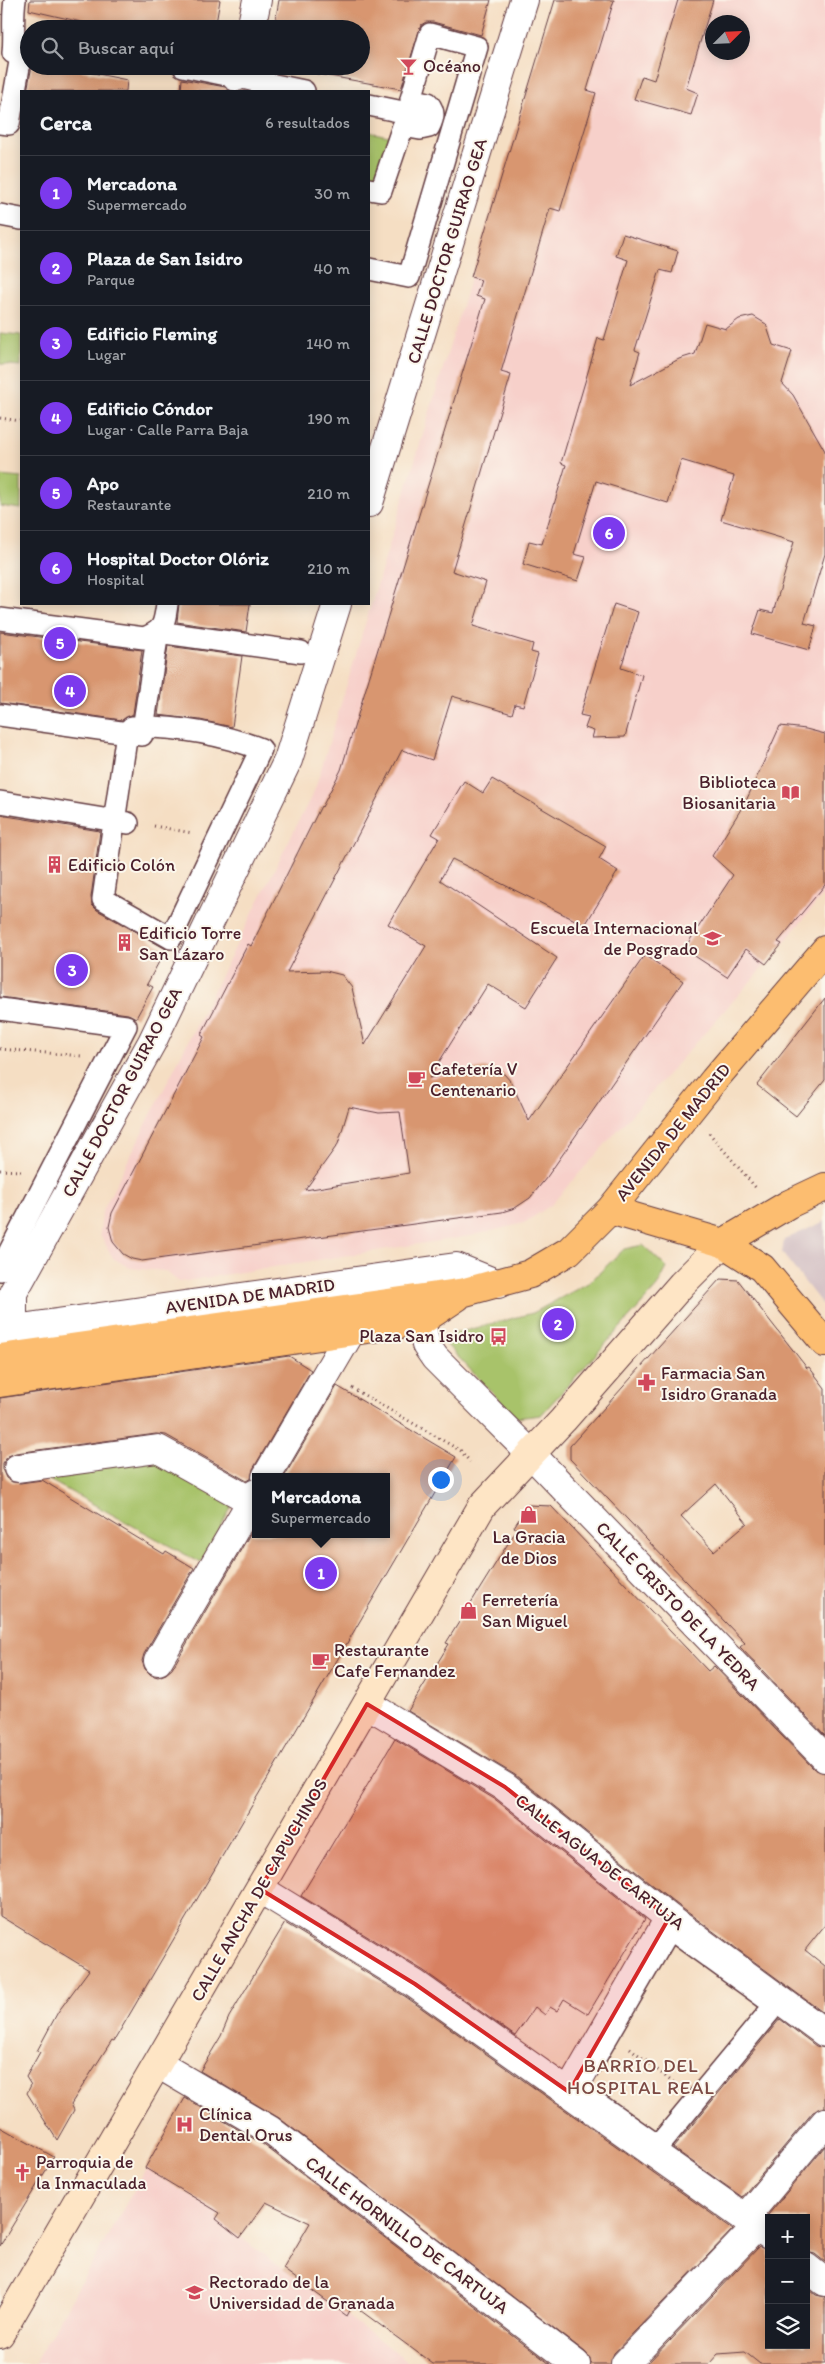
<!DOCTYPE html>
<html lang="es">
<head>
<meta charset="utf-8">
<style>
  body { margin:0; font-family:Itim,sans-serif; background:#20242c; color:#f1f3f6 }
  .controls { position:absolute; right:15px; bottom:15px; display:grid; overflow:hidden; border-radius:0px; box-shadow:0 2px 12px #0003 }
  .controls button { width:45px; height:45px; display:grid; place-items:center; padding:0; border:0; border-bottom:1px solid #363941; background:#171b24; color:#f1f3f6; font:25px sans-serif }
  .compass { position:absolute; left:705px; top:15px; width:45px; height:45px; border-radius:50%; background:#171b24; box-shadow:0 2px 12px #0003; rotate:66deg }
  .you { position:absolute; left:440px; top:1479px; width:18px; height:18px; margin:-12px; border:4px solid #fff; border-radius:50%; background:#1a73e8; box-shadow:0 0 0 8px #1a73e833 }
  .badge { display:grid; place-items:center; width:32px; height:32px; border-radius:50%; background:#7c3aed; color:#fff; font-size:16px; font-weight:700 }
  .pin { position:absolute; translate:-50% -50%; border:2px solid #fff; box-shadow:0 1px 5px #0006 }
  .popup { position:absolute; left:252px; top:1473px; width:138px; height:65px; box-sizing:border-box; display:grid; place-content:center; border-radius:0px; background:#171b24; filter:drop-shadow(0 1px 4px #0005); font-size:16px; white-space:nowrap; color:#9ea1a6 }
  .popup b { font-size:19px; color:#f1f3f6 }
  .popup::after { content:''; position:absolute; left:50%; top:100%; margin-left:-10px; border:10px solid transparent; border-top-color:#171b24 }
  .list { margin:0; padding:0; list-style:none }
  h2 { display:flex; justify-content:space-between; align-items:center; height:65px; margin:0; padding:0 20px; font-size:21px }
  h2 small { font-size:16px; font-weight:400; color:#9ea1a6 }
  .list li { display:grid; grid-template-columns:32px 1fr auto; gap:15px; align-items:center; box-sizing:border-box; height:75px; padding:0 20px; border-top:1px solid #363941 }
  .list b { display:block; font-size:19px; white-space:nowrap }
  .list p { margin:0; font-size:16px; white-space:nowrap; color:#9ea1a6 }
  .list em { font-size:16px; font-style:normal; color:#9ea1a6 }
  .icon { flex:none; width:28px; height:28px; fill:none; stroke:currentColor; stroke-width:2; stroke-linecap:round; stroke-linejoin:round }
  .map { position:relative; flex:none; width:825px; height:2364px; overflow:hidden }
  .search { position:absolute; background:#171b24; box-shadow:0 2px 12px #0003; left:20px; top:20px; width:350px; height:55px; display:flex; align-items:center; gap:12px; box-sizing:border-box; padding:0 18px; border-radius:28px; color:#9ea1a6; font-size:19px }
  .panel { position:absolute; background:#171b24; box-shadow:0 2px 12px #0003; left:20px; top:90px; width:350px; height:515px; border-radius:0px }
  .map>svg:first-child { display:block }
  .built { fill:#f7d0ca; fill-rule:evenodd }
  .industrial { fill:#d2bec2 }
  .green { fill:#a8c36a; stroke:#79714a }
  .building { fill:#d89670; fill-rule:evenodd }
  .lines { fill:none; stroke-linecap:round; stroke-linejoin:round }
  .pedestrian-casing { stroke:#643c42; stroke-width:24 }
  .minor-casing { stroke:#643c42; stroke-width:30 }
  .tertiary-casing { stroke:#643c42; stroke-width:30 }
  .secondary-casing { stroke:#643c42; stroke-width:30 }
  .primary-casing { stroke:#643c42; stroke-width:30 }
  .path { stroke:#643c42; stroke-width:3; stroke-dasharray:1 4; stroke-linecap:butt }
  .pedestrian { stroke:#fff; stroke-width:21 }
  .minor { stroke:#fff; stroke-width:28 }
  .tertiary { stroke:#fff; stroke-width:28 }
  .secondary { stroke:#fee5c5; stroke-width:28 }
  .primary { stroke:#fcbd6f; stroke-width:28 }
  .marked { fill:#d62828; fill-opacity:0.2; stroke:#d62828; stroke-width:4; stroke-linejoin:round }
  .labels { text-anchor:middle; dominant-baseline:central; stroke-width:4; stroke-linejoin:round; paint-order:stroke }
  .poi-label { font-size:18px; fill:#4a1f2b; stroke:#fbf7ec; text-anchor:start }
  .street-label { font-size:18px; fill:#4a1f2b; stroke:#fbf7ec }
  .neighbourhood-label { font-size:19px; letter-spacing:1px; fill:#7c4943; stroke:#fbf7ec }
</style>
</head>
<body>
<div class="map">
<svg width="825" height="2364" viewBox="0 0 825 2364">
  <rect width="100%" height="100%" fill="#fbf7ec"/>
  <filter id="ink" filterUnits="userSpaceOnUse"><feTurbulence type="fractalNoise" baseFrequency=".02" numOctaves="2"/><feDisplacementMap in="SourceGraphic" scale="10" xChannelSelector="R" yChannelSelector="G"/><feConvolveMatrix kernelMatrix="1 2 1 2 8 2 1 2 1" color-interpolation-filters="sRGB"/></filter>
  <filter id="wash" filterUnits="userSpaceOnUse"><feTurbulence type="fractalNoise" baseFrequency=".0096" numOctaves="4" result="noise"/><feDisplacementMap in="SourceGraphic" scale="20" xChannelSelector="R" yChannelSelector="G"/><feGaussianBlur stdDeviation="1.12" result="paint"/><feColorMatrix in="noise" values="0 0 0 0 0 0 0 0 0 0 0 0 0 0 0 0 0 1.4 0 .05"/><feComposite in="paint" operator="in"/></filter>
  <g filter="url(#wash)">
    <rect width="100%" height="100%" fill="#f5dec3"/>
    <path class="built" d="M 555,0 L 825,0 L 825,893 L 766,964 L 551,1205 L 524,1223 L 470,1236 L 179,1282 L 165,1271 L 130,1268 L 113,1258 L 100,1234 L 102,1212 L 315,789 ZM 712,22 L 742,22 L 742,52 L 712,52 Z
      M 146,2169 L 220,2214 L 217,2220 L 412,2364 L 34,2364 Z"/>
    <path class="industrial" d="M 825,1221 L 825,1308 L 782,1253 L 784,1240 Z"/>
    <path class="green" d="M 369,132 L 398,138 L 369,189 Z
      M 0,333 L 21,335 L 21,366 L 0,364 Z
      M 0,476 L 21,478 L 21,509 L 0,506 Z
      M 643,1245 L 667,1268 L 657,1287 L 541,1415 L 516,1418 L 445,1343 L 453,1334 L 533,1313 L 590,1282 L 624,1249 Z
      M 159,1455 L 235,1501 L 201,1563 L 38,1474 Z"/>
    <g id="blocks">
      <path class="building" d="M 30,0 L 220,0 L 215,29 L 112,29 L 29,10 Z
        M 279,0 L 491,0 L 481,35 L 433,22 L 426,22 L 421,25 L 401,89 L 274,66 L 273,72 L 259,69 L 259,66 L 361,66 L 361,29 L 274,29 Z
        M 555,0 L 614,0 L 587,90 L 596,93 L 560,211 L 550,208 L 501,372 L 511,375 L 452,571 L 486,582 L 473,626 L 533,644 L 531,652 L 538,654 L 523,706 L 515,704 L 512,714 L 452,696 L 432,760 L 402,750 L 287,972 L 326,971 L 342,975 L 352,988 L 365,1045 L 426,946 L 388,924 L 439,838 L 432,834 L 464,781 L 483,793 L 492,779 L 606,846 L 599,859 L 618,871 L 585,925 L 452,859 L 440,880 L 557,958 L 526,1007 L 488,984 L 429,1078 L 484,1068 L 495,1069 L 504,1074 L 511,1082 L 529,1121 L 645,955 L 683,981 L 547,1177 L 530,1198 L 515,1208 L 502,1212 L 142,1261 L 132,1259 L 123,1254 L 113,1242 L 109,1227 L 112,1213 L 204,1037 L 201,1035 L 248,944 L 251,946 L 321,806 L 322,807 L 341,770 L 485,299 L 476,296 L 481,280 L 471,277 ZM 349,1107 L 379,1113 L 400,1112 L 409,1173 L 305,1190 L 338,1144 Z
        M 678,0 L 713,0 L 686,88 L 698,93 L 691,115 L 634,99 L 642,76 L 654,80 Z
        M 32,66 L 59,66 L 127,80 L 126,91 L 27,91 Z
        M 182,79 L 225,87 L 231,91 L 181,91 Z
        M 623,234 L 678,251 L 672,273 L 660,270 L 635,350 L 640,352 L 630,385 L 679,359 L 695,354 L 705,323 L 726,329 L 739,319 L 753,316 L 766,324 L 773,345 L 792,351 L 782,383 L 793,395 L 825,451 L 825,554 L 804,623 L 816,626 L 809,650 L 752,634 L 760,610 L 773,613 L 794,542 L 721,520 L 734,476 L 681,460 L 668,503 L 596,481 L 574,554 L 586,557 L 578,581 L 523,564 L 529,541 L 542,544 L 566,465 L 561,463 L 598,338 L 604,340 L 628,260 L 616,256 Z
        M 179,604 L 250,604 L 246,632 L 177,622 Z
        M 614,604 L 638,612 L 621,668 L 642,675 L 625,737 L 592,738 L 594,731 L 585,728 L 589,717 L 580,715 Z
        M 0,632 L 142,650 L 133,714 L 122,720 L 0,703 Z
        M 168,646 L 242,656 L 232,727 L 200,720 L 158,715 Z
        M 780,726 L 806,729 L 825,734 L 825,885 L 778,942 L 782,944 L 766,964 L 746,949 L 727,977 L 684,949 L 733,875 L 712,856 L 746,801 Z
        M 0,815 L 100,831 L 91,897 L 92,905 L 97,910 L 166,949 L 147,984 L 153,987 L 136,1018 L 128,1014 L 0,997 Z
        M 825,998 L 825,1080 L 796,1116 L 757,1085 Z
        M 720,1279 L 738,1280 L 807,1368 L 809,1367 L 825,1388 L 825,1736 L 740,1647 L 745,1643 L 570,1459 L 570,1446 ZM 716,1484 L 747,1523 L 714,1551 L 681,1516 Z
        M 289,1356 L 311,1370 L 253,1469 L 251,1479 L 247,1481 L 166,1435 L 156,1434 L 16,1453 L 8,1456 L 3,1463 L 3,1471 L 6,1478 L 12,1482 L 20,1483 L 42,1480 L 164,1554 L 166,1551 L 194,1568 L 144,1654 L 142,1661 L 145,1669 L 151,1675 L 158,1677 L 166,1674 L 172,1669 L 250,1534 L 386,1534 L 386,1477 L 284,1477 L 337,1386 L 456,1457 L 114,2041 L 112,2040 L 71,2104 L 74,2110 L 57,2140 L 27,2093 L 31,2085 L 26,2077 L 40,2052 L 37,2051 L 58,2012 L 89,1970 L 0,1916 L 0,1398 Z
        M 528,1505 L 551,1506 L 708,1671 L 714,1666 L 814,1769 L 825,1773 L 825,1925 L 805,1950 L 825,1966 L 825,2014 L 679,1906 L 515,1775 L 408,1711 L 449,1644 L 446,1643 L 517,1529 L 514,1527 Z
        M 395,1739 L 496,1800 L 645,1919 L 588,2014 L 564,1999 L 557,2011 L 550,2007 L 545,2015 L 535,2007 L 515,2036 L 424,1971 L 301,1896 Z
        M 285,1923 L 406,1997 L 733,2229 L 614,2353 L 610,2364 L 591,2364 L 590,2358 L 585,2352 L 279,2118 L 200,2071 L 221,2036 L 229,2017 Z
        M 780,2019 L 816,2046 L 825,2048 L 825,2107 L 813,2112 L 742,2197 L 673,2148 Z
        M 185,2098 L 261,2143 L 550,2364 L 433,2364 L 353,2305 L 347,2316 L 283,2269 L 310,2223 L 266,2202 L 240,2238 L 216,2219 L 220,2213 L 145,2168 Z
        M 0,2127 L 54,2157 L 0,2246 Z
        M 825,2146 L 825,2262 L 815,2254 L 806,2252 L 806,2218 L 772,2218 L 768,2215 Z
        M 759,2247 L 769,2250 L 769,2345 L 806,2345 L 806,2287 L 816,2295 L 825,2297 L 825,2364 L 760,2364 L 745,2352 L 718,2354 L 709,2364 L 647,2364 Z"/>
    </g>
  </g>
  <g filter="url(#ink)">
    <use href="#blocks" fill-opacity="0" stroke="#643c42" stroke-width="1"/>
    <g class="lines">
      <defs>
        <path id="pedestrian" d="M 183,66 L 304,91
          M 369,105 L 427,117
          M 0,123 L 9,124 L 21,56 L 13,53 C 15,35 12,18 15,0
          M 369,189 L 381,191 L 403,126 L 420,129 L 429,127 C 434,117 435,112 428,103 L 411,99 L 430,34 L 477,47 L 409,277 L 369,269
          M 0,215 L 21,219
          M 0,619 L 144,638 C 164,630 164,625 167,604
          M 0,715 L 142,735 L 158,632 L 301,652
          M 132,727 C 176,726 221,734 261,749 L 171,938 L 103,899 L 127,732 Z
          M 0,802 L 128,823
          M 0,1009 L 126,1026 L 0,1270
          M 670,1929 L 775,2005 L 658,2146 L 577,2089 Z"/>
        <path id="minor" d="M 251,29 L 257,0
          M 236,77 L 244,66
          M 421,1321 L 426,1345 L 435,1358 L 531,1454
          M 18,1468 L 158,1449 L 251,1501
          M 266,1477 L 352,1330
          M 158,1661 L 256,1493
          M 367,1704 L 505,1787 L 669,1918 L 825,2033
          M 569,2092 L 669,1918
          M 625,2364 L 757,2226"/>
        <path id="tertiary" d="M 369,503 L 524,0
          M 13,1329 L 13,1293 L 152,1042 L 288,760 L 337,604
          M 0,1331 L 456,1267 L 498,1284
          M 531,1454 L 825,1758
          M 260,1889 L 415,1984 L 769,2235
          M 158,2064 L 270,2130 L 576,2364
          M 745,2218 L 825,2122
          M 806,2267 L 825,2282"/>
        <path id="secondary" d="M 0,2334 L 482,1506 L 563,1420 L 682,1284 L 723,1243"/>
        <path id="primary" d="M 610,1210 L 723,1243 L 762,1268 L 825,1343
          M 723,1243 L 789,1204 L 825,1187
          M 0,1358 L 465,1292 L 530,1274 L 569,1251 L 610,1210 L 714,1080 L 825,950
          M 0,1383 L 421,1321 L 457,1297"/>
      </defs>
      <use href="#pedestrian" class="pedestrian-casing"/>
      <use href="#minor" class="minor-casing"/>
      <use href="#tertiary" class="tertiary-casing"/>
      <use href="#secondary" class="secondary-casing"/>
      <use href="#primary" class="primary-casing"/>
      <path class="path" d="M 0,418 L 21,421
        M 154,826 L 192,833
        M 0,1049 L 82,1056
        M 709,1133 L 757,1189
        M 0,1170 L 22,1171
        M 352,1388 L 461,1451 L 470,1462
        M 630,2048 L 676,2085"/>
      <use href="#pedestrian" class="pedestrian"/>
      <use href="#minor" class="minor"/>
      <use href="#tertiary" class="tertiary"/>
      <use href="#secondary" class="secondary"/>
      <use href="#primary" class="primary"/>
    </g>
  </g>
  <path class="marked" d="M 367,1704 L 505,1787 L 669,1918 L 569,2092 L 415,1984 L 260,1889 Z"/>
  <defs>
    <symbol id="bar-bare" viewBox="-9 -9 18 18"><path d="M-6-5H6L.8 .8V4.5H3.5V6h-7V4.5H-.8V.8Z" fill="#d1495b" stroke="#fbf7ec" stroke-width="2.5" paint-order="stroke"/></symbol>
    <symbol id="library-bare" viewBox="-9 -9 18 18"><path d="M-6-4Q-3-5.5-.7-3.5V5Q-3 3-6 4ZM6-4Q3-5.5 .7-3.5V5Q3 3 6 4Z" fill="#d1495b" stroke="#fbf7ec" stroke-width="2.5" paint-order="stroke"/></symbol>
    <symbol id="building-bare" viewBox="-9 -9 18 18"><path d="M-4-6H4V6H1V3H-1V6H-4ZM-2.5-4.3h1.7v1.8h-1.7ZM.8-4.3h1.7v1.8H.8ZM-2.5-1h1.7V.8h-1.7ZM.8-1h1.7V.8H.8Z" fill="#d1495b" stroke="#fbf7ec" stroke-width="2.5" paint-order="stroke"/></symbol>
    <symbol id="university-bare" viewBox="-9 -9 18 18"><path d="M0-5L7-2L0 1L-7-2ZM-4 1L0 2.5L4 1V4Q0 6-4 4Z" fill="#d1495b" stroke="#fbf7ec" stroke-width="2.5" paint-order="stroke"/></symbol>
    <symbol id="cafe-bare" viewBox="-9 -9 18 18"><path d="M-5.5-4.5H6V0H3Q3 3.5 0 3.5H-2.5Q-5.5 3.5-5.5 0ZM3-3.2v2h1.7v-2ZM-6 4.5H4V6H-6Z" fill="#d1495b" stroke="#fbf7ec" stroke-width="2.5" paint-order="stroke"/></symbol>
    <symbol id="bus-bare" viewBox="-9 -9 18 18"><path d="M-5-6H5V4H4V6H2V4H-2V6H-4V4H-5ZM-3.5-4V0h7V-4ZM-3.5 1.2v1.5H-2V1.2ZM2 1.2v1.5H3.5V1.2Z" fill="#d1495b" stroke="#fbf7ec" stroke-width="2.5" paint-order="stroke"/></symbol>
    <symbol id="pharmacy-bare" viewBox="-9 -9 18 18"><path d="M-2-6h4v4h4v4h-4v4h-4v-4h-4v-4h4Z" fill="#d1495b" stroke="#fbf7ec" stroke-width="2.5" paint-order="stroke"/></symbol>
    <symbol id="shop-bare" viewBox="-9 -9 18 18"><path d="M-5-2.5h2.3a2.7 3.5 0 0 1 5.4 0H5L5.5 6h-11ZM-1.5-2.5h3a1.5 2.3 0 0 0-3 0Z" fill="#d1495b" stroke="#fbf7ec" stroke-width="2.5" paint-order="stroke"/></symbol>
    <symbol id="hospital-bare" viewBox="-9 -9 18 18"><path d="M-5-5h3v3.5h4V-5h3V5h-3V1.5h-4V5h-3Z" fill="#d1495b" stroke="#fbf7ec" stroke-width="2.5" paint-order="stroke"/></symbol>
    <symbol id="church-bare" viewBox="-9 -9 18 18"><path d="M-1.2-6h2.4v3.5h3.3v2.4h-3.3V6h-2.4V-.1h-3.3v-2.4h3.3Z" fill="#d1495b" stroke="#fbf7ec" stroke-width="2.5" paint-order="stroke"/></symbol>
  </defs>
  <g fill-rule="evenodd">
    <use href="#bar-bare" x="396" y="54" width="25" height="25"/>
    <use href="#library-bare" x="778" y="780" width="25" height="25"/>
    <use href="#building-bare" x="42" y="852" width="25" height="25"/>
    <use href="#university-bare" x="700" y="926" width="25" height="25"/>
    <use href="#building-bare" x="112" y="930" width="25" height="25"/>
    <use href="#cafe-bare" x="404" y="1066" width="25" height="25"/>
    <use href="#bus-bare" x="486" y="1324" width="25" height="25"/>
    <use href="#pharmacy-bare" x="634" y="1370" width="25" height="25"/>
    <use href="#shop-bare" x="516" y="1502" width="25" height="25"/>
    <use href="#shop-bare" x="456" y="1598" width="25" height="25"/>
    <use href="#cafe-bare" x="308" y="1648" width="25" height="25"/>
    <use href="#hospital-bare" x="172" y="2112" width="25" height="25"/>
    <use href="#church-bare" x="10" y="2160" width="25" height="25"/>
    <use href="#university-bare" x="182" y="2280" width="25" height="25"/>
  </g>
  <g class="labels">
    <g class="poi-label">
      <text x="423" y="66">Océano</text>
      <text x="776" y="782" text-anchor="end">Biblioteca<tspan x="776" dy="21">Biosanitaria</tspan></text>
      <text x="68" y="865">Edificio Colón</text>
      <text x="698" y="928" text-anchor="end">Escuela Internacional<tspan x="698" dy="21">de Posgrado</tspan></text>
      <text x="139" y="933">Edificio Torre<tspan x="139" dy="21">San Lázaro</tspan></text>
      <text x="430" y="1069">Cafetería V<tspan x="430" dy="21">Centenario</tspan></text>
      <text x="484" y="1336" text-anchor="end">Plaza San Isidro</text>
      <text x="661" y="1373">Farmacia San<tspan x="661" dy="21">Isidro Granada</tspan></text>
      <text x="529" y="1537" text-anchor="middle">La Gracia<tspan x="529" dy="21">de Dios</tspan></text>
      <text x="482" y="1600">Ferretería<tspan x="482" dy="21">San Miguel</tspan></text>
      <text x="334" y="1650">Restaurante<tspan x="334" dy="21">Cafe Fernandez</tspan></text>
      <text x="199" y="2114">Clínica<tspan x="199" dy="21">Dental Orus</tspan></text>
      <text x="36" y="2162">Parroquia de<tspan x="36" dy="21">la Inmaculada</tspan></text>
      <text x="209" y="2282">Rectorado de la<tspan x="209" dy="21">Universidad de Granada</tspan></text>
    </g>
    <g class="street-label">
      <text transform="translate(447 251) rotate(-73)">CALLE DOCTOR GUIRAO GEA</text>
      <text transform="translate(122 1092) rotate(-62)">CALLE DOCTOR GUIRAO GEA</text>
      <text transform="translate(673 1132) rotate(-51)">AVENIDA DE MADRID</text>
      <text transform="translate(250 1296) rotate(-8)">AVENIDA DE MADRID</text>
      <text transform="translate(678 1606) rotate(46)">CALLE CRISTO DE LA YEDRA</text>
      <text transform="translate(600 1862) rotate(38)">CALLE AGUA DE CARTUJA</text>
      <text transform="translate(259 1890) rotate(-60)">CALLE ANCHA DE CAPUCHINOS</text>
      <text transform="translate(407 2235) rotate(37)">CALLE HORNILLO DE CARTUJA</text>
    </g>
    <g class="neighbourhood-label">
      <text x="641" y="2065">BARRIO DEL<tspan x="641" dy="22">HOSPITAL REAL</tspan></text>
    </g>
  </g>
</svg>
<div class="controls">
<button>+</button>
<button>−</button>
<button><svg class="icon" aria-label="layers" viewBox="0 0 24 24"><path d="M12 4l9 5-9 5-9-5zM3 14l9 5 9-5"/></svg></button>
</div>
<svg class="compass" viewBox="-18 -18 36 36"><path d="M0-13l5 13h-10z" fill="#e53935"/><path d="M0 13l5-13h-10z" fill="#9ea1a6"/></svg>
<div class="you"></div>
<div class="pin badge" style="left:321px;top:1573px">1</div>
<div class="popup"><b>Mercadona</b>Supermercado</div>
<div class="pin badge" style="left:558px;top:1324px">2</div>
<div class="pin badge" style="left:72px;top:970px">3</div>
<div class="pin badge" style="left:70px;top:691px">4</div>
<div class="pin badge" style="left:60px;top:643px">5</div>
<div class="pin badge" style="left:609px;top:533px">6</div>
<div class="search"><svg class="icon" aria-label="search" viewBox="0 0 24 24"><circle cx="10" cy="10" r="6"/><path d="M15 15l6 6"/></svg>Buscar aquí</div>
<section class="panel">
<h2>Cerca<small>6 resultados</small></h2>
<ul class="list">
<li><span class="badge">1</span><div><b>Mercadona</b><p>Supermercado</p></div><em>30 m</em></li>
<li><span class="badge">2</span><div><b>Plaza de San Isidro</b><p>Parque</p></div><em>40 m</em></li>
<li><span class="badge">3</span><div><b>Edificio Fleming</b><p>Lugar</p></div><em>140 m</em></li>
<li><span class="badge">4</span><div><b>Edificio Cóndor</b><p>Lugar · Calle Parra Baja</p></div><em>190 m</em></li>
<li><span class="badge">5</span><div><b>Apo</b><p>Restaurante</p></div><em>210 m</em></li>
<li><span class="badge">6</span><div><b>Hospital Doctor Olóriz</b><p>Hospital</p></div><em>210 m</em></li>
</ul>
</section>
</div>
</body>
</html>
